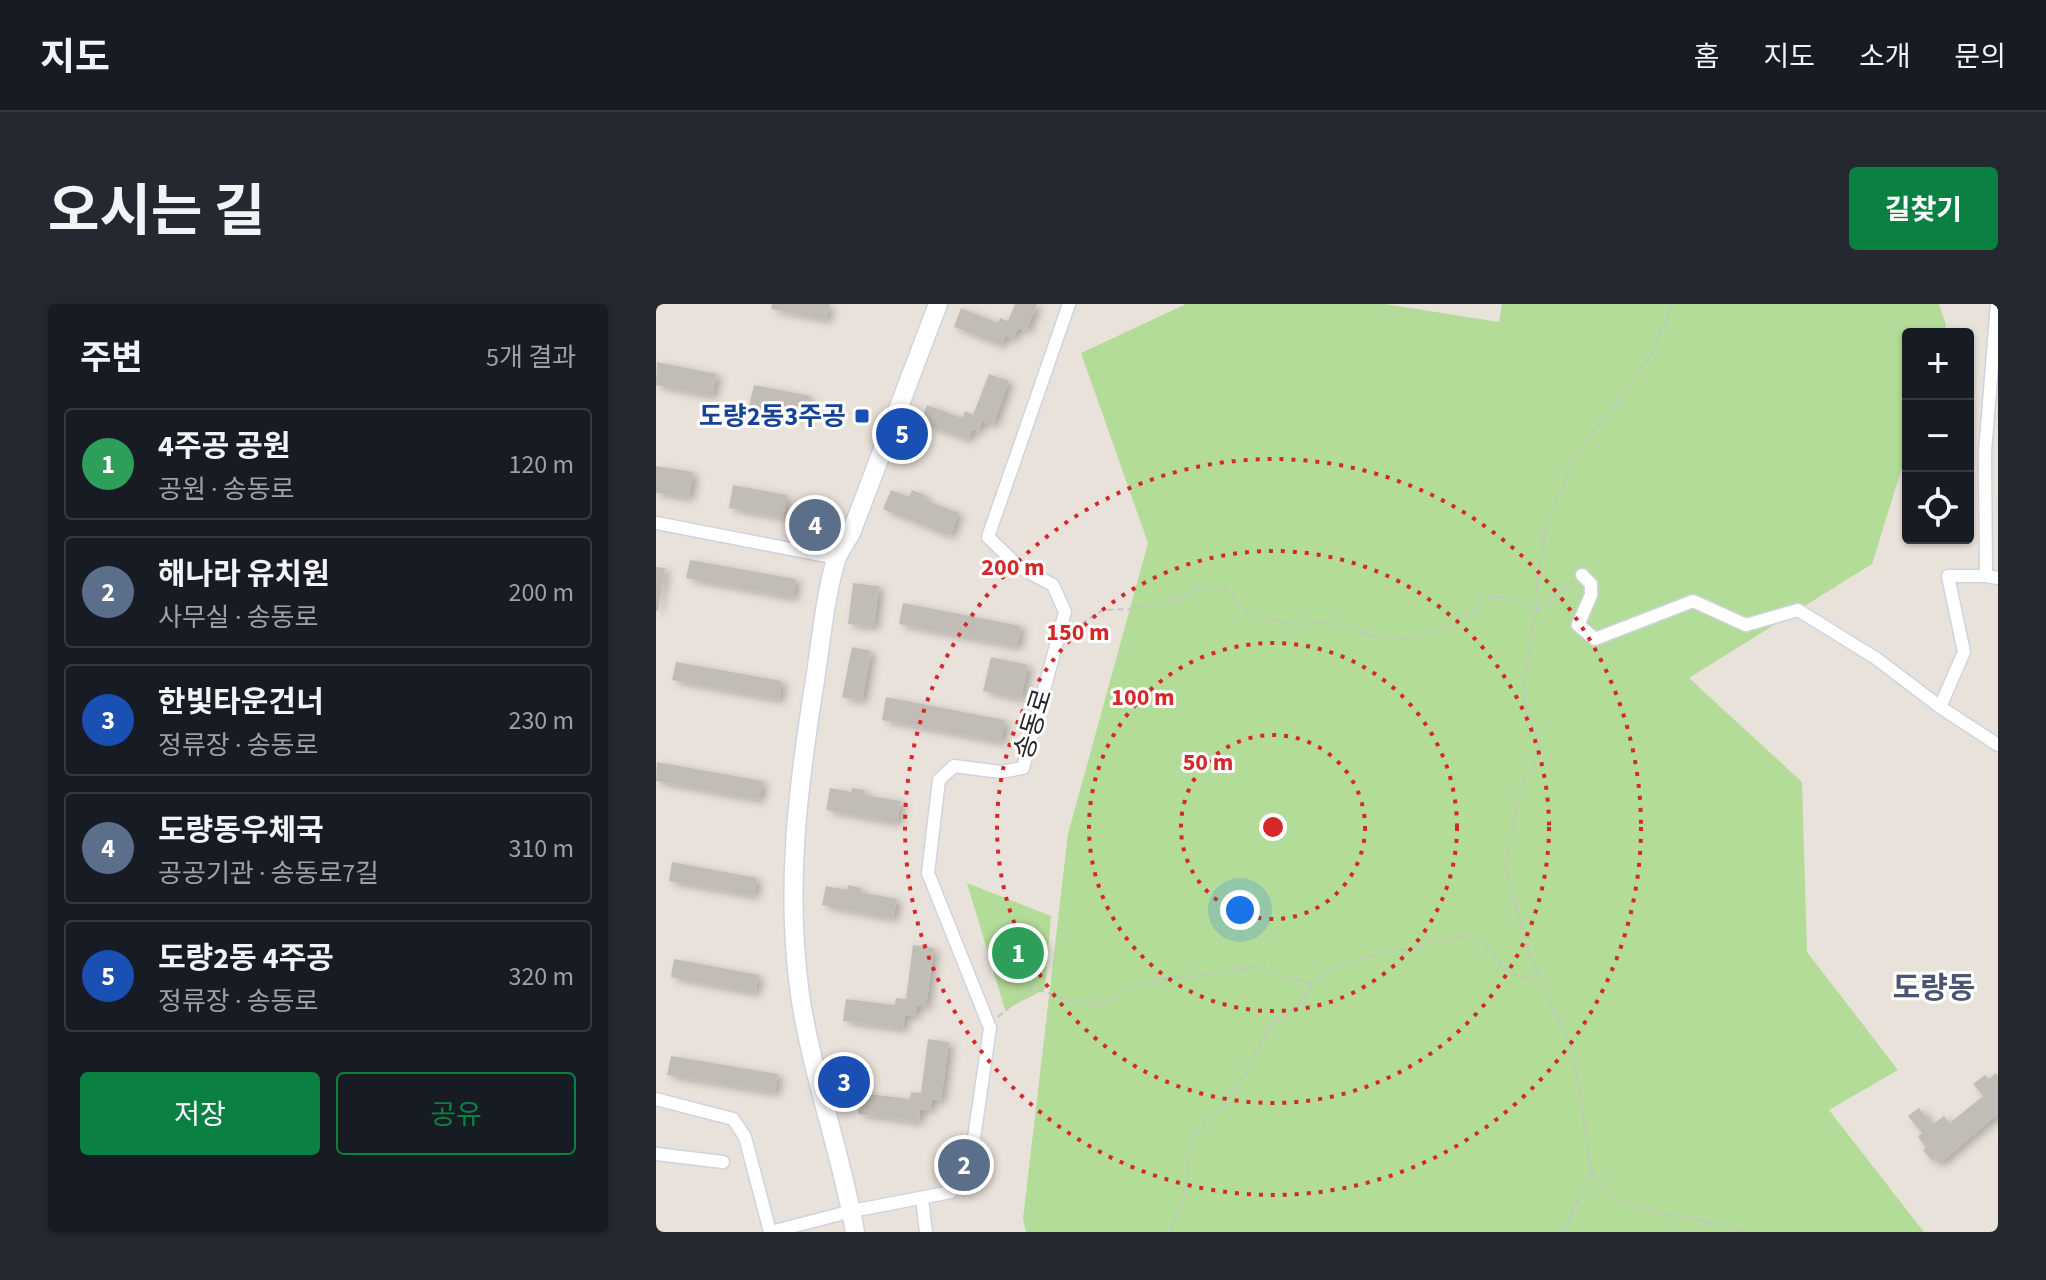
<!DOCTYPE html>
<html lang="ko">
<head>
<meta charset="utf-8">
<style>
  body { margin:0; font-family:"Source Sans 3","Noto Sans KR",sans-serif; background:#242831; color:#f1f3f6 }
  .controls { position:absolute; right:24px; top:24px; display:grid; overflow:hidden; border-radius:8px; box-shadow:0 2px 6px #0004 }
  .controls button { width:72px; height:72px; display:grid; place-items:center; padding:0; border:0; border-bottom:2px solid #363941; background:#171b24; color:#f1f3f6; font:40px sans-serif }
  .you { position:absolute; left:584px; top:606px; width:28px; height:28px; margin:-20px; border:6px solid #fff; border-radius:50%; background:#1a73e8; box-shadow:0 0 0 12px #1a73e833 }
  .badge { display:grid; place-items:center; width:52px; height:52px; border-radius:50%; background:#0b8043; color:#fff; font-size:26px; font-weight:700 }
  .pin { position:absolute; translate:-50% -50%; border:4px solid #fff; box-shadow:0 2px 8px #0006 }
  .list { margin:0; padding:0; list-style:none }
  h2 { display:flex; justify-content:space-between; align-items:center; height:104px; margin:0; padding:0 32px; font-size:34px }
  h2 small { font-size:26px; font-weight:400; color:#9ea1a6 }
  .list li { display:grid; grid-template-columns:52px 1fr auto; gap:24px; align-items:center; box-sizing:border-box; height:112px; margin:0 16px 16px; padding:0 16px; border:2px solid #363941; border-radius:8px }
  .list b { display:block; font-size:30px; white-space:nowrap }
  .list p { margin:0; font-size:26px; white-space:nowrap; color:#9ea1a6 }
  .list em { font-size:26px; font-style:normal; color:#9ea1a6 }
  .actions { display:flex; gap:16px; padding:24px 32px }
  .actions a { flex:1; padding:18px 0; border:2px solid #0b8043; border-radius:8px; text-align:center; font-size:28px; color:#0b8043 }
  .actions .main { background:#0b8043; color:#fff }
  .icon { flex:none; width:44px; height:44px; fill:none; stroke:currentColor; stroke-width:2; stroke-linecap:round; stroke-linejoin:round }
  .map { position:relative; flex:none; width:1342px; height:928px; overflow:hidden; border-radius:8px }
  header { display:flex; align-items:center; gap:48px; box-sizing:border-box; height:112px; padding:0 40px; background:#171b24; border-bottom:2px solid #363941 }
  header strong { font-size:38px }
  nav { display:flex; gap:44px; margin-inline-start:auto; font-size:28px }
  .intro { display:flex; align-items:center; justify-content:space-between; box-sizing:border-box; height:192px; padding:0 48px }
  h1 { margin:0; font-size:56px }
  .button { padding:20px 36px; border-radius:8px; background:#0b8043; color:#fff; font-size:28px; font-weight:700 }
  main { display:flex; gap:48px; padding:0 48px }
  aside { flex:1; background:#171b24; border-radius:8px; box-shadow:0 2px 6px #0004 }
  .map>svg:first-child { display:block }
  .green { fill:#b3dc99 }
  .building { fill:#c1bcb6; filter:url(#shadow) }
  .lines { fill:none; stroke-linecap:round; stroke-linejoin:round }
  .street-casing { stroke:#cfd3e0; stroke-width:15 }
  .secondary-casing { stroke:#cfd3e0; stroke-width:21 }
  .path { stroke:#c3c3c3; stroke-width:2; stroke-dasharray:6 4; stroke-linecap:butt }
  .street { stroke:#fff; stroke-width:12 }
  .secondary { stroke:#fff; stroke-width:18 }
  .ring { fill:none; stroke:#d62828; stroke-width:4; stroke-dasharray:4 8 }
  .transit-dot { fill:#1a4fb4; stroke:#fff; stroke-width:3 }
  .labels { text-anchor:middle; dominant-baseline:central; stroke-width:6; stroke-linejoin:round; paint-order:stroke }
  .transit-label { font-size:26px; font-weight:bold; fill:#164399; stroke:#fff; text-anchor:end }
  .street-label { font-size:26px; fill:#272727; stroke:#fff }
  .quarter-label { font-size:30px; font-weight:bold; fill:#4c5474; stroke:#fff }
  .centre { fill:#d62828; stroke:#fff; stroke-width:4 }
  .ring-label { font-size:24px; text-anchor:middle; font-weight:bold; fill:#d62828; stroke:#fff; stroke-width:6; stroke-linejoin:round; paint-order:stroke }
</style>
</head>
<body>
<header>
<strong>지도</strong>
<nav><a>홈</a><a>지도</a><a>소개</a><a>문의</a></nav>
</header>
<div class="intro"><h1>오시는 길</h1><a class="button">길찾기</a></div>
<main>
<aside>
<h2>주변<small>5개 결과</small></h2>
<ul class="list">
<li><span class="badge" style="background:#2e9e5b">1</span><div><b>4주공 공원</b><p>공원 · 송동로</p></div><em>120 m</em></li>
<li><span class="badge" style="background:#5c6f8a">2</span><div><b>해나라 유치원</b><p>사무실 · 송동로</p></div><em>200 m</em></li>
<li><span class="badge" style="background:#1a4fb4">3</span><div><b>한빛타운건너</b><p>정류장 · 송동로</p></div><em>230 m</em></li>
<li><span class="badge" style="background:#5c6f8a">4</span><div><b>도량동우체국</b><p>공공기관 · 송동로7길</p></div><em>310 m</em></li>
<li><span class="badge" style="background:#1a4fb4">5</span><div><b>도량2동 4주공</b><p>정류장 · 송동로</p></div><em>320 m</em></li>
</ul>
<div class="actions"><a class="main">저장</a><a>공유</a></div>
</aside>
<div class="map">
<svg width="1342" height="928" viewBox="0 0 1342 928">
  <defs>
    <filter id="shadow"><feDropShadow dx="5" dy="3" stdDeviation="4" flood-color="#0004"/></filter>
  </defs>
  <rect width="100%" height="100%" fill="#e9e2da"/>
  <path class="green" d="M 530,0 L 729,0 L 843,18 L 846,0 L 1283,0 L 1290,21 L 1287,30 L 1252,30 L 1252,144 L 1216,260 L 1033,374 L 1146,478 L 1151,648 L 1242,766 L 1173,806 L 1268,928 L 370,928 L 367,915 L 412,530 L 492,239 L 425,49 Z
    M 311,579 L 395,612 L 389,685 L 349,706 Z"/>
  <path class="building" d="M 116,0 L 174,0 L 170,16 L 115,5 Z
    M 359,0 L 381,0 L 370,27 L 362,24 L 357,35 L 349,32 L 345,41 L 298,23 L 305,4 L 342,19 L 344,14 L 352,17 Z
    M 1,58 L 61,70 L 56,92 L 0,81 Z
    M 333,70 L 353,77 L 337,121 L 326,117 L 322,128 L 316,125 L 312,136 L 265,119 L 271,101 L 306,114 L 309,107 L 317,111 Z
    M 98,81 L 154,92 L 150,113 L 93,102 Z
    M 0,162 L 37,168 L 33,194 L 0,189 Z
    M 77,181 L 131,191 L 127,214 L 73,204 Z
    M 235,186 L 253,193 L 256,186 L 269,191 L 267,195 L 303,209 L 294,232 L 227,205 Z
    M 164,206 L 174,210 L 169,225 L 158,231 L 146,228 L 149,214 L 161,217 Z
    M 34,256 L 140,275 L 137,294 L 30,274 Z
    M 0,263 L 9,264 L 2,307 L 0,307 Z
    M 197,279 L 223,282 L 218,323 L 192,320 Z
    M 247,299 L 365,322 L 361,343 L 243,320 Z
    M 196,343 L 215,347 L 206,397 L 186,393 Z
    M 335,353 L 372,361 L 365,395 L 327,387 Z
    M 20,358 L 126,377 L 123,396 L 16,376 Z
    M 230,393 L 349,416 L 345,438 L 226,416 Z
    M 1,458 L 107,477 L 103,496 L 0,477 Z
    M 174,484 L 195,488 L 196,484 L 209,486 L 208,491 L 245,497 L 241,519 L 170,506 Z
    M 16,558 L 101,574 L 98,592 L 13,577 Z
    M 192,581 L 205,584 L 204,588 L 241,595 L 237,615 L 166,601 L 170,582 L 191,586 Z
    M 257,641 L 278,644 L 270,703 L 261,701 L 259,712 L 249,711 L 247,725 L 187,717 L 190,695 L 239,701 L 240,694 L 250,695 Z
    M 18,655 L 103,671 L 99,689 L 15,673 Z
    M 272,735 L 293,738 L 285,797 L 276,795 L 274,806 L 264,805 L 263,818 L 202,810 L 205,789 L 254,795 L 255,788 L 265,789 Z
    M 15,752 L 122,770 L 119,789 L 11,771 Z
    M 1340,769 L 1342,772 L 1342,810 L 1283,860 L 1279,855 L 1276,857 L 1267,846 L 1270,844 L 1262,833 L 1266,829 L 1252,812 L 1263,804 L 1276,821 L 1288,812 L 1295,821 L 1296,820 L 1295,818 L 1327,792 L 1317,780 L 1329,771 L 1333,775 Z"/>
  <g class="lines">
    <defs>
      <path id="street" d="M 1341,0 L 1329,148 L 1330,272 L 1342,274
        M 0,219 L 181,254
        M 926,271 L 935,280 L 935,291 L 922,321 L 939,335 L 1037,297 L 1090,321 L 1142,306 L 1221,355 L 1284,403
        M 1330,272 L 1292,272 L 1308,348 L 1284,403 L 1342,441
        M 0,795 L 77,815 L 89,833 L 114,928
        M 0,850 L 67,858
        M 266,895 L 270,928
        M 115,928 L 196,907 L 295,888 L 317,841 L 334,724 L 272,569 L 283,476 L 298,462 L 345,468 L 367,464 L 409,308 L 397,281 L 363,263 L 332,233 L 413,0"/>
      <path id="secondary" d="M 199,928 C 185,848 156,771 144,691 C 129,583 142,482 159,376 C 165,338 169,292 180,256 C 183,247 190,238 195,229 L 282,0"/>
    </defs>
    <use href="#street" class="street-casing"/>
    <use href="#secondary" class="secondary-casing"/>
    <path class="path" d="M 881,306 L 917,279
      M 417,325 L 447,306 L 475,305 L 519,296 L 534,287 L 552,282 L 568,284 L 592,307 L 607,314 L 634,320 L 676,319 L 710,330 L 740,335 L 776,330 L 788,324 L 819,304 L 828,294 L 850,293 L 879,306
      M 342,713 L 372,687 L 382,686 L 417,697 L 435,700 L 452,698 L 474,684 L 514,673 L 553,671 L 607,661 L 627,673 L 656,679
      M 936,868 L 957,894 L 994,907 L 1068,921 L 1086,928
      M 514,928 L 529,891 L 533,850 L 539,834 L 553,816 L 568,802 L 589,770 L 615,720 L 627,714 L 647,695 L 657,679 L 678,664 L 700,655 L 757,644 L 780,637 L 809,632 L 820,634 L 828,639 L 850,666 L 858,671 L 885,678
      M 908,928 L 919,902 L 931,882 L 935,867 L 923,782 L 913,738 L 875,654 L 849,563 L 865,482 L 877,466 L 883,449 L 882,432 L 870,409 L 868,379 L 880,307 L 881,282 L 889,226 L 919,152 L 962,97 L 998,47 L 1016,0"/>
    <use href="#street" class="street"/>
    <use href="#secondary" class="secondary"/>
  </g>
  <g class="ring">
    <circle cx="617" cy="523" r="92"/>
    <circle cx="617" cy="523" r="184"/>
    <circle cx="617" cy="523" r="276"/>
    <circle cx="617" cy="523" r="368"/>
  </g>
  <rect class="transit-dot" x="198" y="104" width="16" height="16" rx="4"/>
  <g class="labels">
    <g class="transit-label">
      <text x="190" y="112">도량2동3주공</text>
    </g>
    <g class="street-label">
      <text transform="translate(377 420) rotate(-73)">송동로</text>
    </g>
    <g class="quarter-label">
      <text x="1278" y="684">도량동</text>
    </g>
  </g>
  <circle cx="617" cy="523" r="12" class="centre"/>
  <g class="ring-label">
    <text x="357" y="271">200 m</text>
    <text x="422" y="336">150 m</text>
    <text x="487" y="401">100 m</text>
    <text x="552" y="466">50 m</text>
  </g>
</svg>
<div class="controls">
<button>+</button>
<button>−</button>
<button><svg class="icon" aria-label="locate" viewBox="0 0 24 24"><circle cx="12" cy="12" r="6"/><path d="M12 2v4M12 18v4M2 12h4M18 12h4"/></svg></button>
</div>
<div class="you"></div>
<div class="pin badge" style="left:362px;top:649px;background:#2e9e5b">1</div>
<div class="pin badge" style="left:308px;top:861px;background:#5c6f8a">2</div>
<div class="pin badge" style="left:188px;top:778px;background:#1a4fb4">3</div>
<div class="pin badge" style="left:159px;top:221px;background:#5c6f8a">4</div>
<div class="pin badge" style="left:246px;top:130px;background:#1a4fb4">5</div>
</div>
</main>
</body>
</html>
